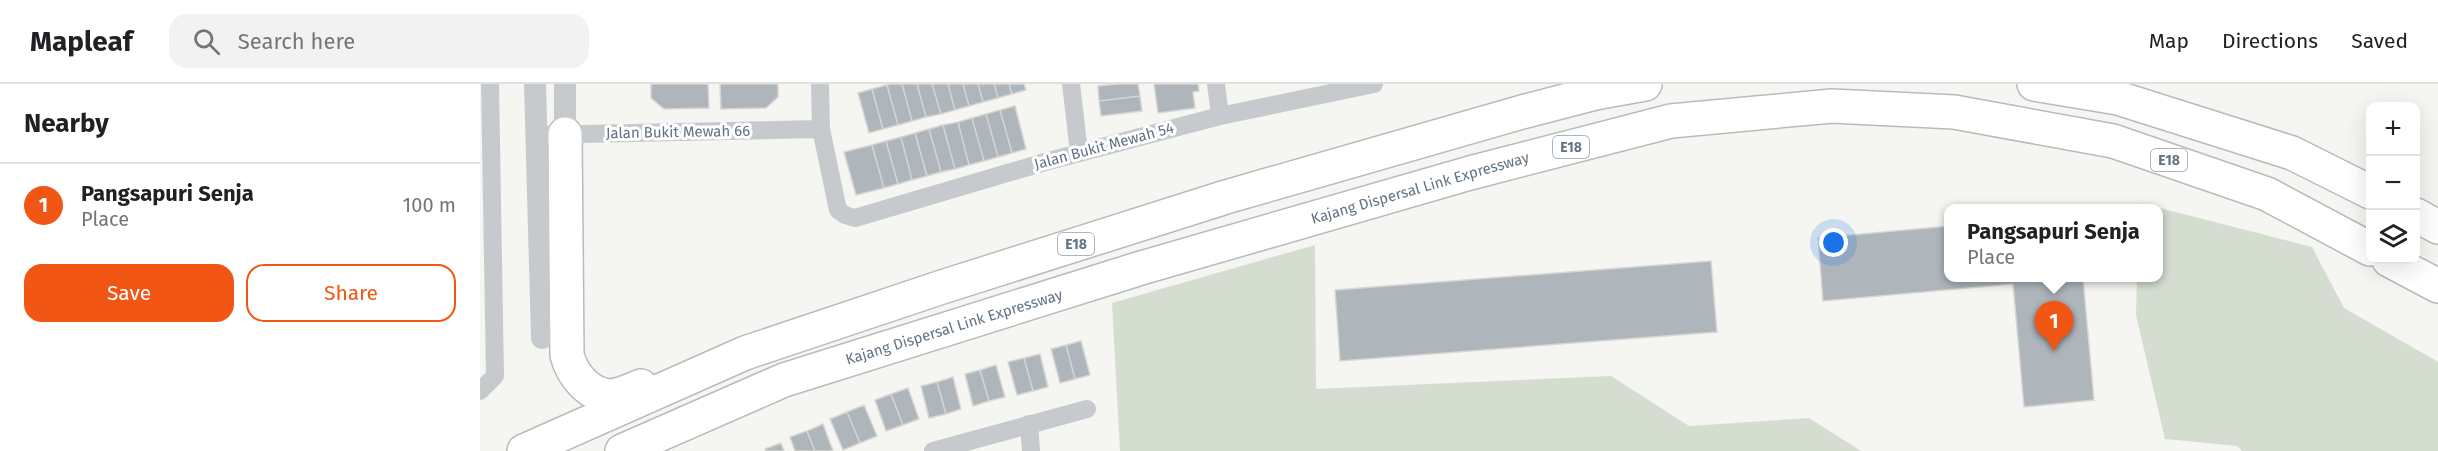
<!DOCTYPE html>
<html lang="en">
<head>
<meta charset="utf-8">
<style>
  body { margin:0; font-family:"Fira Sans",sans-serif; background:#f2f2f2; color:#202124 }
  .controls { position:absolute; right:18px; top:18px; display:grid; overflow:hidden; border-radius:12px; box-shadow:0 6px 24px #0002 }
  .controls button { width:54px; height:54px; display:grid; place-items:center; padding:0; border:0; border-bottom:2px solid #e0e0e0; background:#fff; color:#202124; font:30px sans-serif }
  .you { position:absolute; left:1354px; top:159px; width:21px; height:21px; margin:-15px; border:4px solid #fff; border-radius:50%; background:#1a73e8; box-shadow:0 0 0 9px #1a73e833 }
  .badge { display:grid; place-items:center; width:39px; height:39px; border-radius:50%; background:#f15615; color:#fff; font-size:20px; font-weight:700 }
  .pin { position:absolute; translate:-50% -50px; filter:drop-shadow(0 2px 3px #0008) }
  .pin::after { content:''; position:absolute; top:32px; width:21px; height:18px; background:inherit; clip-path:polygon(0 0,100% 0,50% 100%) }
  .popup { position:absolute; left:1464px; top:120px; width:219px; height:78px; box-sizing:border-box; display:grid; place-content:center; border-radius:12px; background:#fff; filter:drop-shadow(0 2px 4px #0005); font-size:20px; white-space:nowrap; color:#757577 }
  .popup b { font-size:22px; color:#202124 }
  .popup::after { content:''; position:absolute; left:50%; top:100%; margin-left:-12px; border:12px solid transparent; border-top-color:#fff }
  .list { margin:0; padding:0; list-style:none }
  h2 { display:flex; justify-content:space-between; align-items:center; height:78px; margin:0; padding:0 24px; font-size:26px }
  h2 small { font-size:20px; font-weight:400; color:#757577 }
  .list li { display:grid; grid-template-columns:39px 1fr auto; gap:18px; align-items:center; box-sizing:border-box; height:84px; padding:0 24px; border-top:2px solid #e0e0e0 }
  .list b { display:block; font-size:22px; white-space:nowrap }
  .list p { margin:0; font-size:20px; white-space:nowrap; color:#757577 }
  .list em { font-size:20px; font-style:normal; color:#757577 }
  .actions { display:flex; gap:12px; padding:18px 24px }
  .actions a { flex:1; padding:14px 0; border:2px solid #f15615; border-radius:18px; text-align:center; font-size:21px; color:#f15615 }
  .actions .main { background:#f15615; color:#fff }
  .icon { flex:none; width:33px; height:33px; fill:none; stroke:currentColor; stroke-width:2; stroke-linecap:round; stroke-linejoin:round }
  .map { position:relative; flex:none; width:1958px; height:367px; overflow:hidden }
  header { display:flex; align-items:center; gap:36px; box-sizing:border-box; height:84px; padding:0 30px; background:#fff; border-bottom:2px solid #e0e0e0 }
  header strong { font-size:28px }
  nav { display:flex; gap:33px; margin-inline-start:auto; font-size:21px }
  .search { width:420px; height:54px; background:#f2f2f2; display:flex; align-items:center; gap:15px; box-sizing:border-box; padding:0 21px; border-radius:18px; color:#757577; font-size:22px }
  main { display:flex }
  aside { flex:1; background:#fff }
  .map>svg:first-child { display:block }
  .green { fill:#d5ddd1 }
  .building { fill:#aeb6bb; stroke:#d6d6d4; stroke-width:1.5 }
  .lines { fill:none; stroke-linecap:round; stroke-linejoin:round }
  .motorway-casing { stroke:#b8bbbe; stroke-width:36 }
  .minor { stroke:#c7cacd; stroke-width:18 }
  .tertiary { stroke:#c7cacd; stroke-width:22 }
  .motorway { stroke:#fff; stroke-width:33 }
  .labels { text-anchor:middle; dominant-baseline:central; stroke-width:6; stroke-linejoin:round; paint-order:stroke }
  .shield { fill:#fff; stroke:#909da9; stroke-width:1.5 }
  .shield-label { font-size:14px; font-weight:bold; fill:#617384 }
  .street-label { font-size:15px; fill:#617384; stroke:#fff }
</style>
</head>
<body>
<header>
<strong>Mapleaf</strong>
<div class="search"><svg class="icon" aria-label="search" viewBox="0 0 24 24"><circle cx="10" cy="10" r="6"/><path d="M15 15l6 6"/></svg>Search here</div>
<nav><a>Map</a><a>Directions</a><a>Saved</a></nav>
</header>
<main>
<aside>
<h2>Nearby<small></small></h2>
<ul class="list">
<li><span class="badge">1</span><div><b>Pangsapuri Senja</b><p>Place</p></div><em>100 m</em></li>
</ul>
<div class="actions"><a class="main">Save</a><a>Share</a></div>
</aside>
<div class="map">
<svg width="1958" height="367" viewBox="0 0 1958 367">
  <rect width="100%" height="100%" fill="#f5f5f1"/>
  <path class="green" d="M 1660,119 L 1832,163 L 1864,224 L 1958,278 L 1958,367 L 1762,367 L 1757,362 L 1685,355 L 1656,231 L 1657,194 L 1679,194 L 1679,124 L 1660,124 Z
    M 835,161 L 836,305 L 1131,292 L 1209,342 L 1329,334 L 1381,367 L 640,367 L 632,219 Z"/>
  <path class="building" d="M 171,0 L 228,0 L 229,24 L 184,25 L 171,14 Z
    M 240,0 L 298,0 L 298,13 L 286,24 L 241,25 Z
    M 411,0 L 422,0 L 432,37 L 418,41 L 407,1 Z
    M 422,0 L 437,0 L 446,33 L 432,37 Z
    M 437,0 L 452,0 L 461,30 L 446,33 Z
    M 452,0 L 468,0 L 475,26 L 461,30 Z
    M 468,0 L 483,0 L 489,22 L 475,26 Z
    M 483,0 L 498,0 L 503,18 L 489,22 Z
    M 498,0 L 514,0 L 518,14 L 503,18 Z
    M 514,0 L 529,0 L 532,10 L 518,14 Z
    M 529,0 L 544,0 L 546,6 L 532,10 Z
    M 637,0 L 658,0 L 660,12 L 619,17 L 618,2 Z
    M 674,0 L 718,0 L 719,7 L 713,8 L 715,24 L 678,29 Z
    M 407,1 L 418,41 L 403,45 L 392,5 Z
    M 392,5 L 403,45 L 389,49 L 378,9 Z
    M 660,12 L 662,27 L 621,32 L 619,17 Z
    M 535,22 L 546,65 L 532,69 L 520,26 Z
    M 520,26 L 532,69 L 518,73 L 506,30 Z
    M 506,30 L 518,73 L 504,77 L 492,34 Z
    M 492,34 L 504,77 L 489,81 L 478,38 Z
    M 478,38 L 489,81 L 475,85 L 463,41 Z
    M 463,41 L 475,85 L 461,88 L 449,45 Z
    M 449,45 L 461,88 L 447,92 L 435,49 Z
    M 435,49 L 447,92 L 432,96 L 421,53 Z
    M 421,53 L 432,96 L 418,100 L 406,57 Z
    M 406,57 L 418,100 L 404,104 L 392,61 Z
    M 392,61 L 404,104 L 376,111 L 364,68 Z
    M 1469,142 L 1469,194 L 1603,194 L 1614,316 L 1544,323 L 1533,200 L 1343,217 L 1338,154 Z
    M 1231,177 L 1237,248 L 860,277 L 855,206 Z
    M 601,257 L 610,291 L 595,295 L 586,261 Z
    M 586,261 L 595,295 L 580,299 L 571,265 Z
    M 560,270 L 568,303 L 553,307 L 544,274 Z
    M 544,274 L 553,307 L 537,311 L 528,278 Z
    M 516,281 L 525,313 L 509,317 L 500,286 Z
    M 500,286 L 509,317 L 493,322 L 485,290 Z
    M 473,293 L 481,325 L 466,330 L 457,298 Z
    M 457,298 L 466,330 L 449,334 L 441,302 Z
    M 428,304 L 439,335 L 423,341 L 411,310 Z
    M 411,310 L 423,341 L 406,347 L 395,316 Z
    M 384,321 L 397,352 L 380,359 L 367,328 Z
    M 367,328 L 380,359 L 363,366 L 350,335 Z
    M 343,340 L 353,367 L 335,367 L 327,347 Z
    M 327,347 L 335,367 L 315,367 L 310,353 Z
    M 301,359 L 304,367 L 286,367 L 285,365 Z"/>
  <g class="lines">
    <defs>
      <path id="motorway" d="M 1554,0 L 1638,14 L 1812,69 L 1890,108
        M 85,50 L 87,271 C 92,290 107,310 129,312 C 139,312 151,306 161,302
        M 1936,131 L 1958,143
        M 1909,176 L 1958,202
        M 44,367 L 265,269 L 462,203 L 746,113 L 1042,28 L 1115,9 L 1165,0
        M 142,367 L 304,296 L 661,184 L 990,89 L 1191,37 L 1352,22 L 1474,28 L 1633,57 L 1787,110 L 1890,165"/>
    </defs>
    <use href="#motorway" class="motorway-casing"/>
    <path class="minor" d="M 340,0 L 341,45 L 358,126 L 365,131 L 375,134 L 565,78 L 740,32 L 894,0
      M 591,0 L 599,68
      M 736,0 L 740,32
      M 56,51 L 341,45
      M 0,307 L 15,292 L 10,0
      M 549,340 L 551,367
      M 453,367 L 607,325"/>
    <path class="tertiary" d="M 55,0 L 62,254
      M 85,0 L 85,50"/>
    <use href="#motorway" class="motorway"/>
  </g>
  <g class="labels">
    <g class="shield">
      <rect x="1073" y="52" width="36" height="22" rx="4.5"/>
      <rect x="1671" y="65" width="36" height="22" rx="4.5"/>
      <rect x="578" y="149" width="36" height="22" rx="4.5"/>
    </g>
    <g class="shield-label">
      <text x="1091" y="63">E18</text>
      <text x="1689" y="76">E18</text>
      <text x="596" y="160">E18</text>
    </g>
    <g class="street-label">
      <text transform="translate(198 48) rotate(-1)">Jalan Bukit Mewah 66</text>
      <text transform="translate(624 62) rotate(-15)">Jalan Bukit Mewah 54</text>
      <text transform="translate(940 104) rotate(-16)">Kajang Dispersal Link Expressway</text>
      <text transform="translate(474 243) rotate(-17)">Kajang Dispersal Link Expressway</text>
    </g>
  </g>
</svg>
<div class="controls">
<button>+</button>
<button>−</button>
<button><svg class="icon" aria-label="layers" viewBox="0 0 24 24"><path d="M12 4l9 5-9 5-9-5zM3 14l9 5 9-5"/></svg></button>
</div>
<div class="you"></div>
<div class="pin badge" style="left:1574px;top:267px">1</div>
<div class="popup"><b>Pangsapuri Senja</b>Place</div>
</div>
</main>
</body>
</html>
